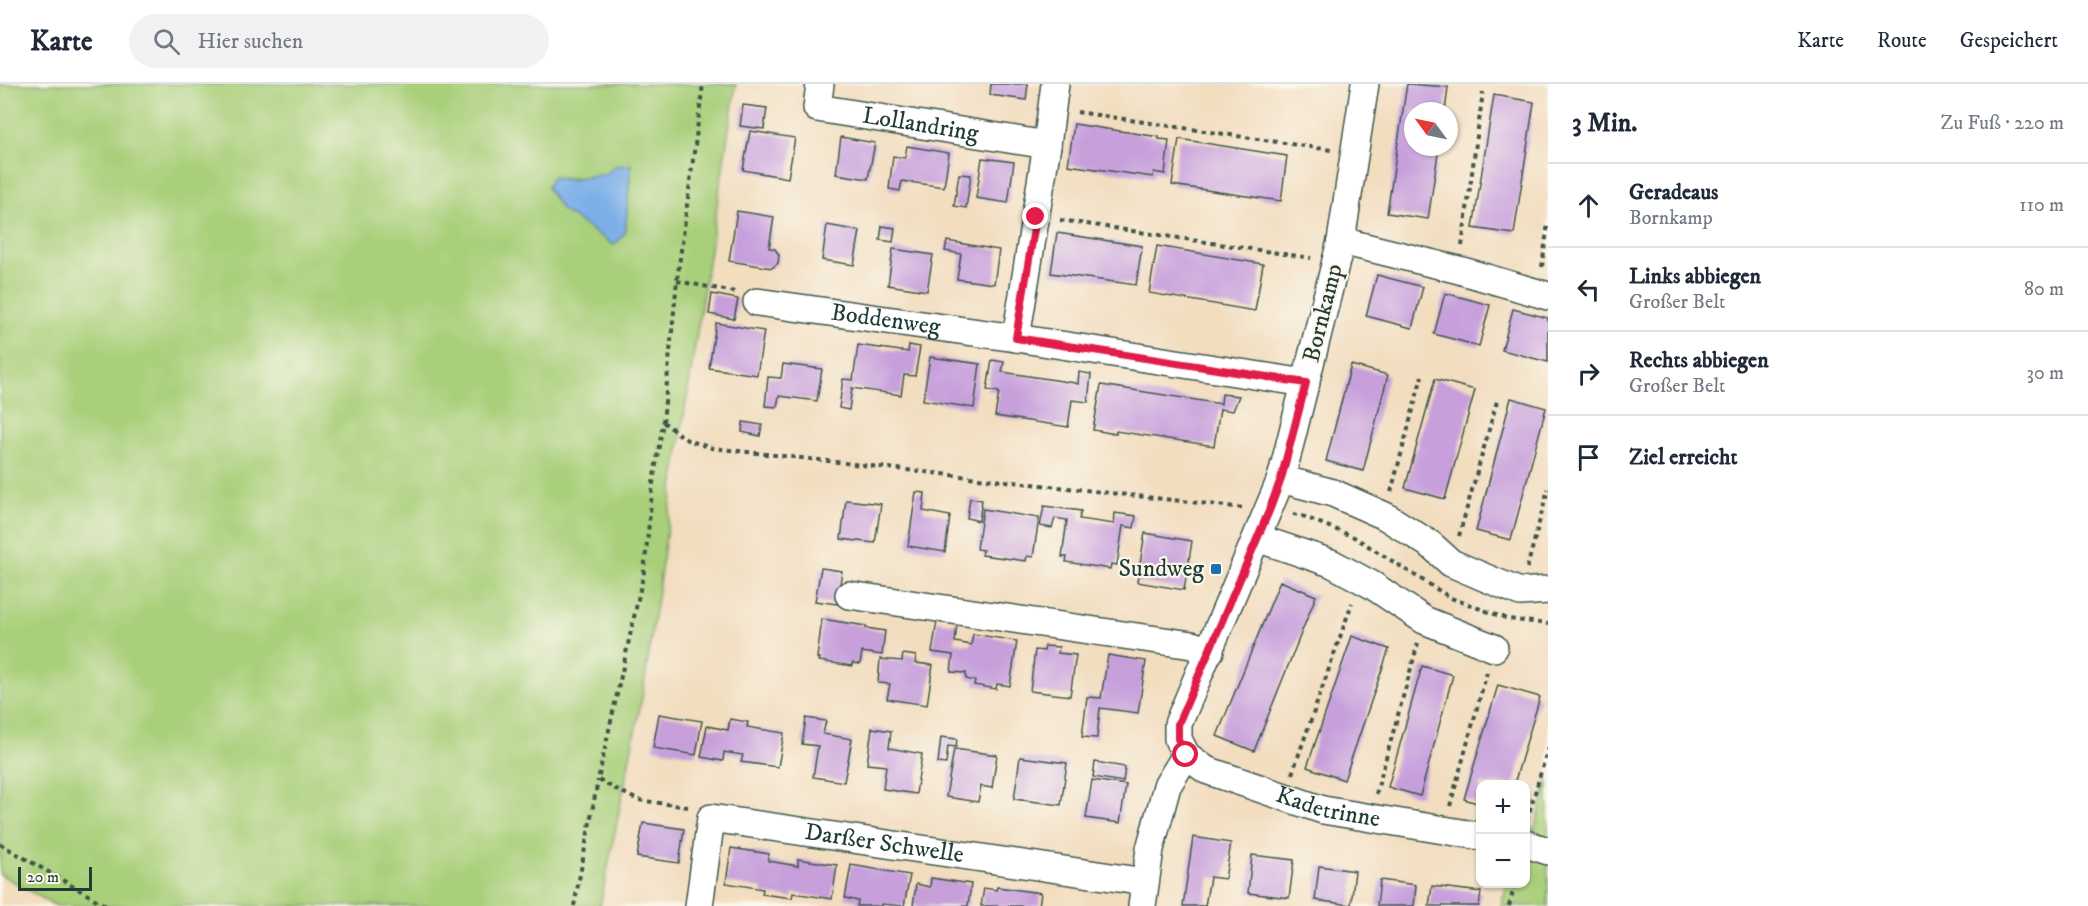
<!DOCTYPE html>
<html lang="de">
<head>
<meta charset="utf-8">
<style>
  body { margin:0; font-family:"IM FELL DW Pica",serif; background:#f2f2f3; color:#1f2937 }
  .controls { position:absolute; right:18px; bottom:18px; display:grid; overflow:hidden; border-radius:12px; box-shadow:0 2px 4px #0004 }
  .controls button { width:54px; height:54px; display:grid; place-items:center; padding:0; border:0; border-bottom:2px solid #e0e1e3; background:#fff; color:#1f2937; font:30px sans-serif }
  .compass { position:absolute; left:1404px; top:18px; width:54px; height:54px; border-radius:50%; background:#fff; box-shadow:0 2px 4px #0004; rotate:303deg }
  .scale { position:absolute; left:18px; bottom:15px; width:74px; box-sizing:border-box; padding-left:6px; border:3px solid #1f3d34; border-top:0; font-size:16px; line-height:21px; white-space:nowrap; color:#1f3d34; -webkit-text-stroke:4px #fbf7ec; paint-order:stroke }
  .stop { position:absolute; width:18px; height:18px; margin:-14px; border:4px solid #e11d48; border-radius:50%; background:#fff }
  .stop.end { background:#e11d48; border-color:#fff; box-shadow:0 2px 6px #0008 }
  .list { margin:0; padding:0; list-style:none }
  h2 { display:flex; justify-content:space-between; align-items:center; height:78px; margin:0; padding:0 24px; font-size:26px }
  h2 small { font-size:20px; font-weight:400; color:#747a83 }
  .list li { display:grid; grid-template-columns:39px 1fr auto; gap:18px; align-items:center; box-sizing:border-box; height:84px; padding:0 24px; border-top:2px solid #e0e1e3 }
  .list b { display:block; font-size:22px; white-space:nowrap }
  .list p { margin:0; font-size:20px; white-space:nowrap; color:#747a83 }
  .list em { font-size:20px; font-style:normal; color:#747a83 }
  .icon { flex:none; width:33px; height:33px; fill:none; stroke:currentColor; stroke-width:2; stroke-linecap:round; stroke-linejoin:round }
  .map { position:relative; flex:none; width:1548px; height:822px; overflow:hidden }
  header { display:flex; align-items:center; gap:36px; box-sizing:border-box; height:84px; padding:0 30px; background:#fff; border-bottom:2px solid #e0e1e3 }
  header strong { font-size:28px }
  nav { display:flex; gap:33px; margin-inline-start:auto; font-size:21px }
  .search { width:420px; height:54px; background:#f2f2f3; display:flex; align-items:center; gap:15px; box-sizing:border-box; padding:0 21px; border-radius:33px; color:#747a83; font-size:22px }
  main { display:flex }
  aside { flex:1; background:#fff }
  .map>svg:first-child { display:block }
  .green { fill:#a9cf7a; stroke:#648657; stroke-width:1.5; fill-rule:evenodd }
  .water { fill:#7bafe8; stroke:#4d768e; stroke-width:1.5 }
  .building { fill:#c69fdb }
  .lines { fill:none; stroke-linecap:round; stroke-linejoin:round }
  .minor-casing { stroke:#3f5549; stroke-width:30 }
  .path { stroke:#3f5549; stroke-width:4; stroke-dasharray:4.5 4.5; stroke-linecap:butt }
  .minor { stroke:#fff; stroke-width:27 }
  .route { stroke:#e11d48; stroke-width:8 }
  .poi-dot { fill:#1f6fb2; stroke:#fbf7ec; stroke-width:2 }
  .labels { text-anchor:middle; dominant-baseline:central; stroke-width:4.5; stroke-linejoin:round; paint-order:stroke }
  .street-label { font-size:24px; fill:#1f3d34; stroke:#fbf7ec }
  .poi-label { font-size:24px; fill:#1f3d34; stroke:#fbf7ec; text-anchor:end }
</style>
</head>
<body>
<header>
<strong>Karte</strong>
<div class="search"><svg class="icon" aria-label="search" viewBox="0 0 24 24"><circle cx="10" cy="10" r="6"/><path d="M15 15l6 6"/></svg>Hier suchen</div>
<nav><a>Karte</a><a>Route</a><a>Gespeichert</a></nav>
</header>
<main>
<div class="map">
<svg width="1548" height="822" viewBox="0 0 1548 822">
  <rect width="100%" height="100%" fill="#fbf7ec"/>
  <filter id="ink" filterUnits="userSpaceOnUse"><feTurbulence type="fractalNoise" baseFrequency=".0167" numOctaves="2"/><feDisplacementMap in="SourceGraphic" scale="12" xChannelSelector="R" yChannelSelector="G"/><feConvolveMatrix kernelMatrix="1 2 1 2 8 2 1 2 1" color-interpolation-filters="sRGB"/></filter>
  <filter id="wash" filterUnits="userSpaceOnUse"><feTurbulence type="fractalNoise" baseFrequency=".008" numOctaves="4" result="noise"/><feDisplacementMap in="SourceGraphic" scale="24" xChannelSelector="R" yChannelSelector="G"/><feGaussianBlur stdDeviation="1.35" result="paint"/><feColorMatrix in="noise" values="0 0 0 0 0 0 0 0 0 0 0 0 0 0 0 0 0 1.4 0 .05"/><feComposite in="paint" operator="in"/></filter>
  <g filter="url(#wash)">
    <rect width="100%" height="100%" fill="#f2ddbf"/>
    <path class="green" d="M 0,0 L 736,0 L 682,344 L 643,608 L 600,822 L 56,822 L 0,790 ZM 631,82 L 625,149 L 614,161 L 562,126 L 552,93 C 580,97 605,90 631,82 Z
      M 1548,695 L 1548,822 L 1501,822 L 1507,800 L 1526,800 L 1526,741 L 1535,745 Z"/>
    <path class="water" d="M 631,81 L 625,149 L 614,161 L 562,126 L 547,104 L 552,93 L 571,96 L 608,89 L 614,82 Z"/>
    <g id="blocks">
      <path class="building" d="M 991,0 L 1028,0 L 1026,16 L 990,11 Z
        M 1407,0 L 1448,3 L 1445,27 L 1413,27 L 1413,63 L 1439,63 L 1428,135 L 1387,129 Z
        M 1494,11 L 1534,18 L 1514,150 L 1473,144 Z
        M 743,21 L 767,24 L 764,45 L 740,42 Z
        M 1074,40 L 1159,53 L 1159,55 L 1169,56 L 1165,90 L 1154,88 L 1153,93 L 1068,81 Z
        M 750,47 L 795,54 L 788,94 L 743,86 Z
        M 841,53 L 875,59 L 868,95 L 836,90 Z
        M 1179,55 L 1287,72 L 1281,117 L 1172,101 Z
        M 907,62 L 949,69 L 944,103 L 902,97 L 900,107 L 889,105 L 893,72 L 905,74 Z
        M 982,74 L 1014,78 L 1008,119 L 976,114 Z
        M 959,90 L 971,91 L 966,124 L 954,122 Z
        M 737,127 L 774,133 L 769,164 L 775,165 L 779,171 L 778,179 L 772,184 L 729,177 Z
        M 827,141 L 860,147 L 854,181 L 822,176 Z
        M 882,142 L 895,144 L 893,158 L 880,156 Z
        M 1057,149 L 1142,162 L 1136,201 L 1051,189 Z
        M 947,157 L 999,166 L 994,200 L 957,195 L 961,170 L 945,167 Z
        M 1157,162 L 1263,180 L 1255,227 L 1149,209 Z
        M 893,165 L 933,171 L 927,207 L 888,201 Z
        M 1377,191 L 1423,203 L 1412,244 L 1366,232 Z
        M 1445,209 L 1490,221 L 1479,262 L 1434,250 Z
        M 712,210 L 738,215 L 734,235 L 709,230 Z
        M 1513,225 L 1548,234 L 1548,278 L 1502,266 Z
        M 716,239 L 764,247 L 757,291 L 709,284 Z
        M 858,261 L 908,268 L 909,261 L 920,263 L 915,292 L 904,291 L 901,311 L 852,304 L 849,326 L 839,324 L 843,295 L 853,296 Z
        M 930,273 L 980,280 L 974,324 L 923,316 Z
        M 992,276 L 1004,278 L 1002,288 L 1075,299 L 1078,300 L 1079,288 L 1091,290 L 1088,318 L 1072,316 L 1068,343 L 995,332 L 999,308 L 987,306 Z
        M 783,280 L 822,285 L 817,317 L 779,312 L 777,323 L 765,322 L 768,293 L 781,294 Z
        M 1351,281 L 1388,291 L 1363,387 L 1326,377 Z
        M 1435,295 L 1475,306 L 1445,415 L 1405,404 Z
        M 1101,301 L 1221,320 L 1222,310 L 1239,312 L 1233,327 L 1220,325 L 1214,362 L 1116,347 L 1116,350 L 1093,346 Z
        M 1511,314 L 1546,324 L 1511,456 L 1476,447 Z
        M 743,338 L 762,341 L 760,352 L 742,348 Z
        M 916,408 L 925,409 L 923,427 L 950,432 L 945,468 L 908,462 Z
        M 970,414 L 982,416 L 979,437 L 967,434 Z
        M 846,416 L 881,420 L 875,459 L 841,455 Z
        M 1044,422 L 1081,427 L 1079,435 L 1114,440 L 1115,429 L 1136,432 L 1134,444 L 1123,442 L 1117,481 L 1111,480 L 1110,485 L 1066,478 L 1067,473 L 1062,473 L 1067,436 L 1055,434 L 1052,444 L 1040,442 Z
        M 983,425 L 1039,434 L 1033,473 L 1027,472 L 1026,477 L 982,471 L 983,466 L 977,465 Z
        M 1145,449 L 1192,457 L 1184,506 L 1137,498 Z
        M 821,484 L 842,487 L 837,520 L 815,517 Z
        M 1280,497 L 1316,512 L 1254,667 L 1217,652 Z
        M 822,535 L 866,542 L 866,544 L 885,547 L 882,571 L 862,568 L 860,580 L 852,579 L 852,582 L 819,577 L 820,574 L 817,574 Z
        M 937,537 L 957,540 L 955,558 L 971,561 L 973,550 L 1017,557 L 1010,602 L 997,600 L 996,605 L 974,601 L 975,597 L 966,595 L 966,589 L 951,588 L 953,571 L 932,568 Z
        M 1352,552 L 1389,565 L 1344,696 L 1307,683 Z
        M 1045,562 L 1059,563 L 1058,569 L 1076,571 L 1070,612 L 1030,607 L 1035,566 L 1044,567 Z
        M 903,570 L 916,572 L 915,579 L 933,581 L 927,621 L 887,615 L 890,600 L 878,599 L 880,575 L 902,577 Z
        M 1108,571 L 1146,577 L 1138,629 L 1100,624 L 1097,654 L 1082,653 L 1087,613 L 1101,614 Z
        M 1422,582 L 1453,591 L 1420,712 L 1388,703 Z
        M 1498,601 L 1540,613 L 1514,700 L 1480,700 L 1480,720 L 1464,715 Z
        M 659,630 L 702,637 L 696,671 L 653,664 Z
        M 806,634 L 826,637 L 823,650 L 852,655 L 844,698 L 813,693 L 818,662 L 802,660 Z
        M 730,635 L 748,638 L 747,643 L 784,649 L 778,683 L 741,678 L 743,671 L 724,668 L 723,677 L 701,673 L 707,642 L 728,646 Z
        M 872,644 L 891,647 L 889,664 L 922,670 L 916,710 L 883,705 L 886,682 L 867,680 Z
        M 941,653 L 957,655 L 956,663 L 948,662 L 946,680 L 938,679 Z
        M 954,665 L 997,671 L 992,704 L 981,702 L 978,718 L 946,713 Z
        M 1020,673 L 1067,679 L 1061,721 L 1014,715 Z
        M 1095,678 L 1125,683 L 1123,698 L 1093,693 Z
        M 1092,696 L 1126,701 L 1120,739 L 1086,734 Z
        M 643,739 L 684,745 L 679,779 L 637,773 Z
        M 1193,753 L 1231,759 L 1225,795 L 1210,793 L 1205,822 L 1183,822 Z
        M 731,764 L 769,770 L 768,777 L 798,782 L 798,775 L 837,781 L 832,815 L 793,809 L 792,814 L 762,810 L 763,805 L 726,799 Z
        M 1252,771 L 1294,776 L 1289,814 L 1248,809 Z
        M 851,781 L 910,791 L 904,822 L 881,820 L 881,822 L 857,822 L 858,817 L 845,814 Z
        M 1319,782 L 1355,787 L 1351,821 L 1315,816 Z
        M 931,794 L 971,800 L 968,822 L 913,822 L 916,800 L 930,803 Z
        M 1380,796 L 1416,801 L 1414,822 L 1377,822 Z
        M 1432,802 L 1481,808 L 1479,822 L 1429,822 Z
        M 997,803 L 1041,809 L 1039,822 L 981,822 L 984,804 L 996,806 Z"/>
    </g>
  </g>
  <g filter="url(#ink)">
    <use href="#blocks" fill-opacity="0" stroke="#3f5549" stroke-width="1.5"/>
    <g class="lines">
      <defs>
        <g id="minor">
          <path id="s1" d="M 820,0 L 817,24 L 1047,61"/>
          <path id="s2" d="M 1365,0 L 1341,157 L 1281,395 L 1178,640 L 1178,655 L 1186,671 L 1206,686 L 1323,726 L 1480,752"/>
          <path d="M 1341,157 L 1459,186 L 1548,212"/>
          <path id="s3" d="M 757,218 L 1016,254 L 1306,299"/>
          <path d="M 1016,254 L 1047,61 L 1055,0"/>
          <path d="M 1281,395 L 1333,409 L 1385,432 L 1431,461 L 1451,479 L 1486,494 L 1520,508 L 1548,506"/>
          <path d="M 1257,454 L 1331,479 L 1372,501 L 1424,536 L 1494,564"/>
          <path d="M 849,511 L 1192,561 L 1210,567"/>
          <path d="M 1526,760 L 1548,767"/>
          <path id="s4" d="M 699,822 L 711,734 L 1145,798"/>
          <path d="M 1142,822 L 1150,765 L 1167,702 L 1186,671"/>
        </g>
      </defs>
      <use href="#minor" class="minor-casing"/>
      <path class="path" d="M 1077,28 L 1331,66
        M 1060,136 L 1311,174
        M 1462,162 L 1483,8
        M 1542,183 L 1548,139
        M 677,197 L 735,208
        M 663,338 L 687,356 L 712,364 L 1244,424
        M 1391,408 L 1422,292
        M 1293,430 L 1300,431 L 1354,453 L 1451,514 L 1508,535 L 1548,540
        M 1459,452 L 1497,317
        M 1527,484 L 1548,405
        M 1292,690 L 1352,519
        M 1376,710 L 1418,559
        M 1450,722 L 1487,588
        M 688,723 L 638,716 L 598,696 L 644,488 L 653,399 L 663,338 L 677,197 L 703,0
        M 1527,736 L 1548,664
        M 0,760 L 107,822
        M 574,822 L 598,696
        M 1509,822 L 1515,800"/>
      <use href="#minor" class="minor"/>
    </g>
  </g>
  <g class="lines" filter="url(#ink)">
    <path class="route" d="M 1036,133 L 1016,254 L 1306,299 L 1281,395 L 1269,427 L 1178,640 L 1178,655 L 1186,671"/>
  </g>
  <rect class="poi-dot" x="1210" y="479" width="12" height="12" rx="3"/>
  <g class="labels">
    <g class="street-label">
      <text stroke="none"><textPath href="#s1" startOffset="129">Lollandring</textPath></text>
      <text transform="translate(1323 229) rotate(-76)">Bornkamp</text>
      <text stroke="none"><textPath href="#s3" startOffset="130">Boddenweg</textPath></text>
      <text stroke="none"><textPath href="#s2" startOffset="856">Kadetrinne</textPath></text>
      <text stroke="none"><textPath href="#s4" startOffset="264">Darßer Schwelle</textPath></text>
    </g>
    <g class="poi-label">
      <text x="1204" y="485">Sundweg</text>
    </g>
  </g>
</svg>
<div class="controls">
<button>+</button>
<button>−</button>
</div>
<svg class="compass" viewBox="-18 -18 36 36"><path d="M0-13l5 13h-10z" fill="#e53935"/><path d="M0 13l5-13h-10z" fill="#747a83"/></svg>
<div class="scale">20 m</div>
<div class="stop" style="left:1186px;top:671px"></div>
<div class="stop end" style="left:1036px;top:133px"></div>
</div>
<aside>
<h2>3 Min.<small>Zu Fuß · 220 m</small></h2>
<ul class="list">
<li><svg class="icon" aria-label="ahead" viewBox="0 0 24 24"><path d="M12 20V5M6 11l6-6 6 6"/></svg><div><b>Geradeaus</b><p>Bornkamp</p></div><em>110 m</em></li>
<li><svg class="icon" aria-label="left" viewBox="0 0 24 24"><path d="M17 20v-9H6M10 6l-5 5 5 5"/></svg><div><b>Links abbiegen</b><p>Großer Belt</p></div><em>80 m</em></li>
<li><svg class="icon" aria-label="right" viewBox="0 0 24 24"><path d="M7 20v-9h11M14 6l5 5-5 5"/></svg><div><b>Rechts abbiegen</b><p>Großer Belt</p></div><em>30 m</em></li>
<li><svg class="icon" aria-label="arrive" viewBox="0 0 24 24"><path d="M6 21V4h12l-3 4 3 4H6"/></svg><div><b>Ziel erreicht</b></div></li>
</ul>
</aside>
</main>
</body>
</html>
